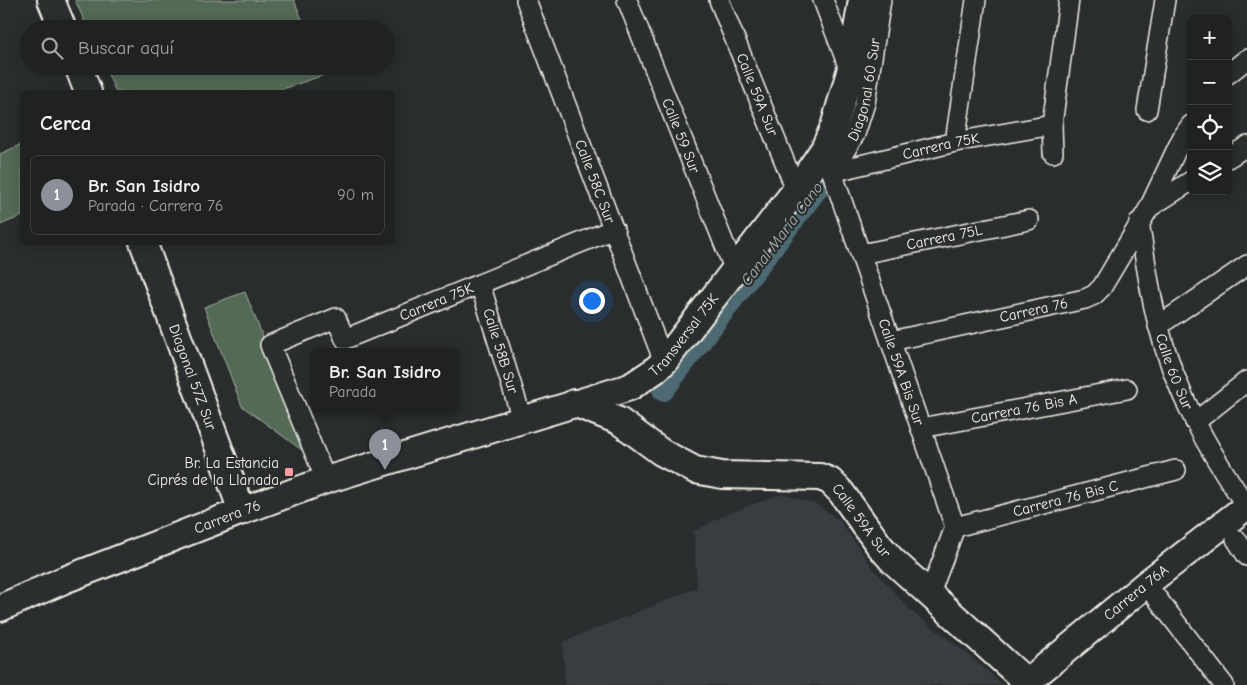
<!DOCTYPE html>
<html lang="es">
<head>
<meta charset="utf-8">
<style>
  body { margin:0; font-family:"Comic Neue",sans-serif; background:#282a2a; color:#f1f3f6 }
  .controls { position:absolute; right:15px; top:15px; display:grid; overflow:hidden; border-radius:8px; box-shadow:0 2px 12px #0003 }
  .controls button { width:45px; height:45px; display:grid; place-items:center; padding:0; border:0; border-bottom:1px solid #3d3f40; background:#202222; color:#f1f3f6; font:25px sans-serif }
  .you { position:absolute; left:591px; top:300px; width:18px; height:18px; margin:-12px; border:4px solid #fff; border-radius:50%; background:#1a73e8; box-shadow:0 0 0 8px #1a73e833 }
  .badge { display:grid; place-items:center; width:32px; height:32px; border-radius:50%; background:#8c9099; color:#fff; font-size:16px; font-weight:700 }
  .pin { position:absolute; translate:-50% -41px; filter:drop-shadow(0 1px 2px #0008) }
  .pin::after { content:''; position:absolute; top:26px; width:18px; height:15px; background:inherit; clip-path:polygon(0 0,100% 0,50% 100%) }
  .popup { position:absolute; left:311px; top:348px; width:148px; height:65px; box-sizing:border-box; display:grid; place-content:center; border-radius:8px; background:#202222; filter:drop-shadow(0 1px 4px #0005); font-size:16px; white-space:nowrap; color:#a2a4a5 }
  .popup b { font-size:19px; color:#f1f3f6 }
  .popup::after { content:''; position:absolute; left:50%; top:100%; margin-left:-10px; border:10px solid transparent; border-top-color:#202222 }
  .list { margin:0; padding:0; list-style:none }
  h2 { display:flex; justify-content:space-between; align-items:center; height:65px; margin:0; padding:0 20px; font-size:21px }
  h2 small { font-size:16px; font-weight:400; color:#a2a4a5 }
  .list li { display:grid; grid-template-columns:32px 1fr auto; gap:15px; align-items:center; box-sizing:border-box; height:80px; margin:0 10px 10px; padding:0 10px; border:1px solid #3d3f40; border-radius:8px }
  .list b { display:block; font-size:19px; white-space:nowrap }
  .list p { margin:0; font-size:16px; white-space:nowrap; color:#a2a4a5 }
  .list em { font-size:16px; font-style:normal; color:#a2a4a5 }
  .icon { flex:none; width:28px; height:28px; fill:none; stroke:currentColor; stroke-width:2; stroke-linecap:round; stroke-linejoin:round }
  .map { position:relative; flex:none; width:1247px; height:685px; overflow:hidden }
  .search { position:absolute; background:#202222; box-shadow:0 2px 12px #0003; left:20px; top:20px; width:375px; height:55px; display:flex; align-items:center; gap:12px; box-sizing:border-box; padding:0 18px; border-radius:28px; color:#a2a4a5; font-size:19px }
  .panel { position:absolute; background:#202222; box-shadow:0 2px 12px #0003; left:20px; top:90px; width:375px; height:155px; border-radius:8px }
  .map>svg:first-child { display:block }
  .built { fill:#383d43 }
  .green { fill:#536a56; stroke:#a4ae9f }
  .lines { fill:none; stroke-linecap:round; stroke-linejoin:round }
  .canal { stroke:#4e6b73; stroke-width:21 }
  .street-casing { stroke:#f4f1e8; stroke-width:22 }
  .secondary-casing { stroke:#f4f1e8; stroke-width:30 }
  .street { stroke:#2a2d2e; stroke-width:19 }
  .secondary { stroke:#2a2d2e; stroke-width:26 }
  .poi-dot { fill:#ff9aa2; stroke:#2a2d2e; stroke-width:2 }
  .labels { text-anchor:middle; dominant-baseline:central; stroke-width:4.5; stroke-linejoin:round; paint-order:stroke }
  .street-label { font-size:15px; fill:#f4f1e8; stroke:#2a2d2e }
  .poi-label { font-size:15px; fill:#f4f1e8; stroke:#2a2d2e; text-anchor:end }
  .water-label { font-size:16px; font-style:italic; fill:#a9b5b3; stroke:#2a2d2e }
</style>
</head>
<body>
<div class="map">
<svg width="1247" height="685" viewBox="0 0 1247 685">
  <rect width="100%" height="100%" fill="#2a2d2e"/>
  <filter id="ink" filterUnits="userSpaceOnUse"><feTurbulence type="fractalNoise" baseFrequency=".02" numOctaves="2"/><feDisplacementMap in="SourceGraphic" scale="10" xChannelSelector="R" yChannelSelector="G"/><feConvolveMatrix kernelMatrix="1 2 1 2 8 2 1 2 1" color-interpolation-filters="sRGB"/></filter>
  <g filter="url(#ink)">
    <path class="built" d="M 782,494 L 815,504 L 839,520 L 875,571 L 912,612 L 964,651 L 1003,685 L 565,685 L 563,642 L 697,588 L 694,531 L 727,514 Z"/>
    <path class="green" d="M 75,0 L 294,0 L 306,29 L 88,29 Z
      M 104,66 L 321,66 L 324,75 L 274,92 L 116,92 Z
      M 22,144 L 22,216 L 0,225 L 0,154 Z
      M 245,292 L 310,456 L 242,406 L 204,307 Z"/>
    <g class="lines">
      <path class="canal" d="M 663,391 L 822,183 L 858,99 L 860,84"/>
      <defs>
        <g id="street">
          <path id="s1" d="M 526,0 L 664,362"/>
          <path id="s2" d="M 627,0 L 735,271"/>
          <path id="s3" d="M 719,0 L 796,190"/>
          <path d="M 823,0 L 850,71"/>
          <path d="M 1228,74 L 1247,59"/>
          <path d="M 1147,110 L 1165,0"/>
          <path d="M 955,142 L 976,0"/>
          <path id="s4" d="M 824,149 L 955,527 L 929,596"/>
          <path d="M 1053,153 L 1052,125 L 1069,0"/>
          <path d="M 1228,158 L 1247,146"/>
          <path id="s5" d="M 832,172 L 955,142 L 1052,125"/>
          <path id="s6" d="M 832,172 L 855,134 L 865,103 L 881,0"/>
          <path d="M 1150,207 L 1191,181"/>
          <path id="s7" d="M 1139,222 C 1145,256 1149,291 1158,324 C 1175,392 1208,450 1247,507"/>
          <path id="s8" d="M 861,254 L 1029,220"/>
          <path id="s9" d="M 480,284 L 522,419"/>
          <path d="M 1158,326 L 1247,265"/>
          <path id="s10" d="M 891,341 L 1085,299 L 1094,295 L 1102,287 L 1149,208 L 1182,138 L 1191,125"/>
          <path d="M 1195,422 L 1247,381"/>
          <path id="s11" d="M 921,428 L 1127,389"/>
          <path id="s12" d="M 326,480 L 270,345 L 336,318 L 345,339 L 614,229"/>
          <path id="s13" d="M 955,527 L 1176,470"/>
          <path d="M 1236,539 L 1247,556"/>
          <path d="M 1146,584 L 1224,685"/>
        </g>
        <g id="secondary">
          <path d="M 51,0 L 63,29"/>
          <path d="M 78,66 L 88,92"/>
          <path id="s14" d="M 143,242 L 242,511"/>
          <path id="s15" d="M 574,403 L 619,421 L 661,452 L 695,470 L 722,475 L 820,477 L 830,481 L 841,492 L 879,545 L 892,560 L 1030,685"/>
          <path id="s16" d="M 0,608 L 64,580 L 242,511 L 326,480 L 630,387 L 654,371 L 664,362 L 796,190 L 824,149 L 834,127 L 850,72 L 862,0"/>
          <path id="s17" d="M 1027,682 L 1146,584 L 1247,506"/>
        </g>
      </defs>
      <use href="#street" class="street-casing"/>
      <use href="#secondary" class="secondary-casing"/>
      <use href="#street" class="street"/>
      <use href="#secondary" class="secondary"/>
    </g>
  </g>
  <rect class="poi-dot" x="284" y="467" width="10" height="10" rx="2.5"/>
  <g class="labels">
    <g class="street-label">
      <text stroke="none"><textPath href="#s6" startOffset="90">Diagonal 60 Sur</textPath></text>
      <text stroke="none"><textPath href="#s3" startOffset="102">Calle 59A Sur</textPath></text>
      <text stroke="none"><textPath href="#s2" startOffset="146">Calle 59 Sur</textPath></text>
      <text stroke="none"><textPath href="#s5" startOffset="112">Carrera 75K</textPath></text>
      <text stroke="none"><textPath href="#s1" startOffset="194">Calle 58C Sur</textPath></text>
      <text stroke="none"><textPath href="#s8" startOffset="85">Carrera 75L</textPath></text>
      <text stroke="none"><textPath href="#s12" startOffset="339">Carrera 75K</textPath></text>
      <text stroke="none"><textPath href="#s10" startOffset="146">Carrera 76</textPath></text>
      <text stroke="none"><textPath href="#s16" startOffset="744">Transversal 75K</textPath></text>
      <text stroke="none"><textPath href="#s9" startOffset="70">Calle 58B Sur</textPath></text>
      <text stroke="none"><textPath href="#s7" startOffset="154">Calle 60 Sur</textPath></text>
      <text stroke="none"><textPath href="#s4" startOffset="236">Calle 59A Bis Sur</textPath></text>
      <text stroke="none"><textPath href="#s14" startOffset="144">Diagonal 57Z Sur</textPath></text>
      <text stroke="none"><textPath href="#s11" startOffset="105">Carrera 76 Bis A</textPath></text>
      <text stroke="none"><textPath href="#s13" startOffset="114">Carrera 76 Bis C</textPath></text>
      <text stroke="none"><textPath href="#s16" startOffset="245">Carrera 76</textPath></text>
      <text stroke="none"><textPath href="#s15" startOffset="326">Calle 59A Sur</textPath></text>
      <text stroke="none"><textPath href="#s17" startOffset="141">Carrera 76A</textPath></text>
    </g>
    <g class="poi-label">
      <text x="279" y="463">Br. La Estancia<tspan x="279" dy="17">Ciprés de la Llanada</tspan></text>
    </g>
    <g class="water-label">
      <text transform="translate(782 234) rotate(-53)">Canal María Cano</text>
    </g>
  </g>
</svg>
<div class="controls">
<button>+</button>
<button>−</button>
<button><svg class="icon" aria-label="locate" viewBox="0 0 24 24"><circle cx="12" cy="12" r="6"/><path d="M12 2v4M12 18v4M2 12h4M18 12h4"/></svg></button>
<button><svg class="icon" aria-label="layers" viewBox="0 0 24 24"><path d="M12 4l9 5-9 5-9-5zM3 14l9 5 9-5"/></svg></button>
</div>
<div class="you"></div>
<div class="pin badge" style="left:385px;top:470px">1</div>
<div class="popup"><b>Br. San Isidro</b>Parada</div>
<div class="search"><svg class="icon" aria-label="search" viewBox="0 0 24 24"><circle cx="10" cy="10" r="6"/><path d="M15 15l6 6"/></svg>Buscar aquí</div>
<section class="panel">
<h2>Cerca<small></small></h2>
<ul class="list">
<li><span class="badge">1</span><div><b>Br. San Isidro</b><p>Parada · Carrera 76</p></div><em>90 m</em></li>
</ul>
</section>
</div>
</body>
</html>
